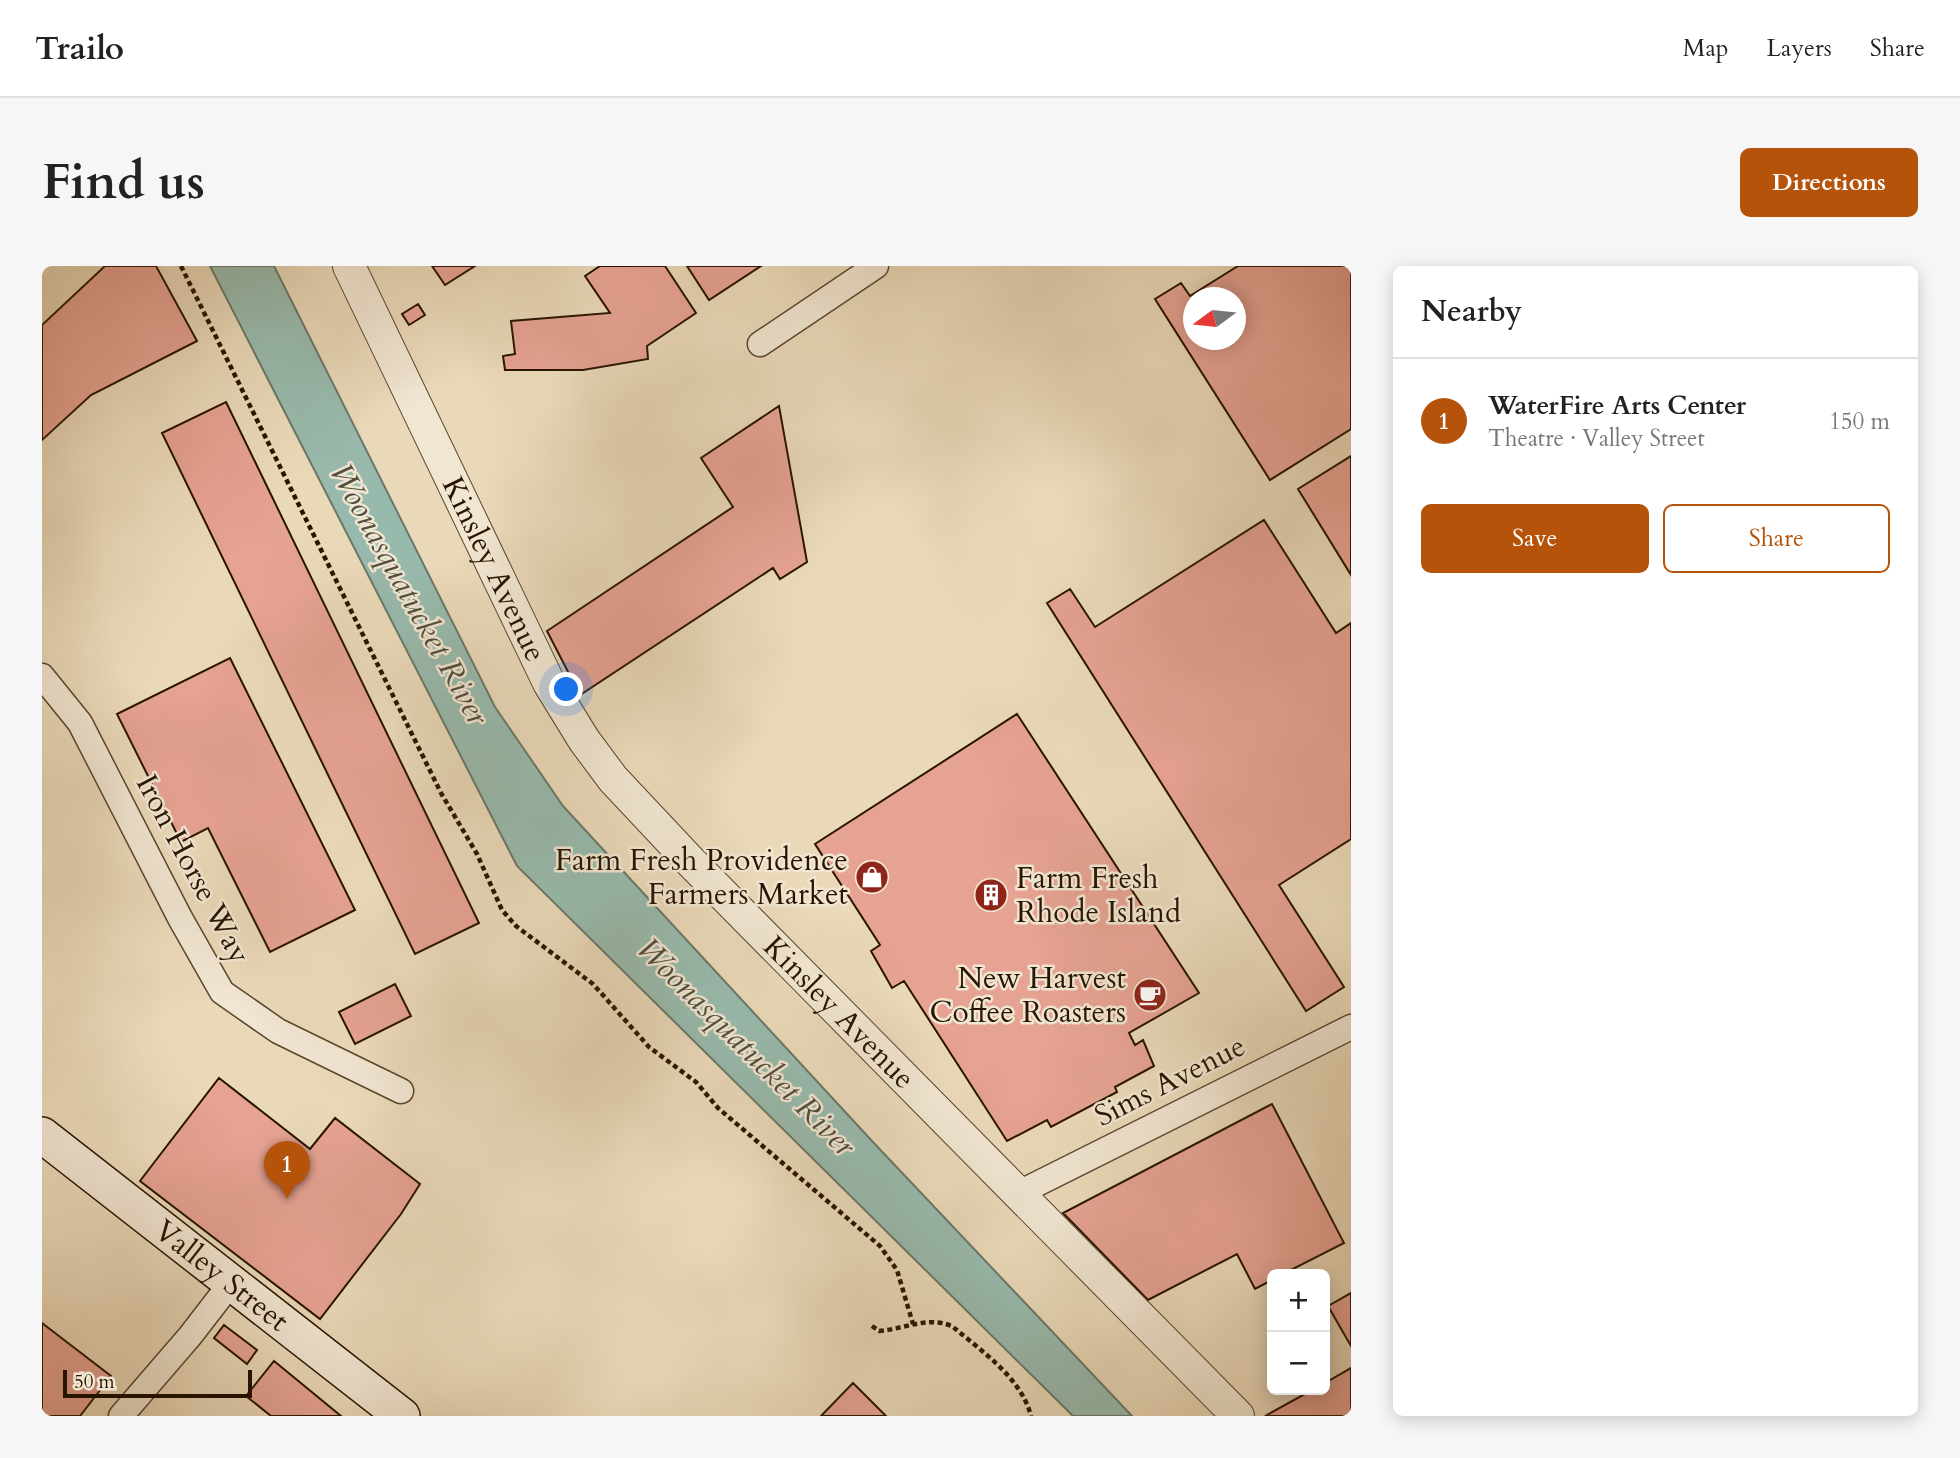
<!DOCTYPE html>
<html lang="en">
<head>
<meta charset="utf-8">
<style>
  body { margin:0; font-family:Cardo,serif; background:#f6f6f6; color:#222 }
  .controls { position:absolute; right:21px; bottom:21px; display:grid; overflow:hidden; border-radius:10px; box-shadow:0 4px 18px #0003 }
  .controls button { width:63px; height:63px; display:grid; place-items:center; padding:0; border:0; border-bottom:2px solid #e0e0e0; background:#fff; color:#222; font:35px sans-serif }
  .compass { position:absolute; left:1141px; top:21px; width:63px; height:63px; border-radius:50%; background:#fff; box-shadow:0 4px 18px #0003; rotate:255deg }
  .scale { position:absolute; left:21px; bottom:18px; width:189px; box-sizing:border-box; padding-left:7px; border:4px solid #281400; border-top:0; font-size:19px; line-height:24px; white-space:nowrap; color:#281400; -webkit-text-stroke:5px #f1e6d2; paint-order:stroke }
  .you { position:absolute; left:525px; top:424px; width:24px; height:24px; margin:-18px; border:5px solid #fff; border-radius:50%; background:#1a73e8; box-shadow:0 0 0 10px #1a73e833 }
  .badge { display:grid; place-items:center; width:46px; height:46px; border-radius:50%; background:#b45309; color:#fff; font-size:23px; font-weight:700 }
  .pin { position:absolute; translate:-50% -58px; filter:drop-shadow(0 2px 4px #0008) }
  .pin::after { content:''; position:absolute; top:37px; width:24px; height:21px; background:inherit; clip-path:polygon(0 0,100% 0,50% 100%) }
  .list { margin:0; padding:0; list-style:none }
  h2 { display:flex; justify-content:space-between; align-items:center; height:91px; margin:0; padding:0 28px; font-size:30px }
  h2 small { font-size:23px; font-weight:400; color:#767676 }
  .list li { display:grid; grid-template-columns:46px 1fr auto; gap:21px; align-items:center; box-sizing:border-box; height:126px; padding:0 28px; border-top:2px solid #e0e0e0 }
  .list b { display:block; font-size:26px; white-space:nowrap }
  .list p { margin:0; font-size:23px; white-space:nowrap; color:#767676 }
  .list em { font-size:23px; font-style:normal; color:#767676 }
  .actions { display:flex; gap:14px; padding:21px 28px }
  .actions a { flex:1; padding:16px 0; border:2px solid #b45309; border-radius:10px; text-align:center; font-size:24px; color:#b45309 }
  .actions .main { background:#b45309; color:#fff }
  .map { position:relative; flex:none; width:1309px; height:1150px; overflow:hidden; border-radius:10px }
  header { display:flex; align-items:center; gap:42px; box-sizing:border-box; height:98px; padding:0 35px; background:#fff; border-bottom:2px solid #e0e0e0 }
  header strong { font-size:33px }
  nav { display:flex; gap:38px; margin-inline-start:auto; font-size:24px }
  .intro { display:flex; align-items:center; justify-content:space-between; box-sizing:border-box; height:168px; padding:0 42px }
  h1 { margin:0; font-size:49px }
  .button { padding:18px 32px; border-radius:10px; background:#b45309; color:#fff; font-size:24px; font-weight:700 }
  main { display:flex; gap:42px; padding:0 42px }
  aside { flex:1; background:#fff; border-radius:10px; box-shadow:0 4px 18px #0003 }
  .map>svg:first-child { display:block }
  .water { fill:#98baad; stroke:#6b7868; stroke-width:2 }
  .building { fill:#e6a292; stroke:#281400; stroke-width:2; fill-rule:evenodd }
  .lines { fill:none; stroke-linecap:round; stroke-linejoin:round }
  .minor-casing { stroke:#58452e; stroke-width:27 }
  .tertiary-casing { stroke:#58452e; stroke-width:34 }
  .secondary-casing { stroke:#281400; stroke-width:38 }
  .path { stroke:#281400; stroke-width:4.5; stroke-dasharray:5 3.5; stroke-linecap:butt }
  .minor { stroke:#f1e6d2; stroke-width:24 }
  .tertiary { stroke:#f1e6d2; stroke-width:32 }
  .secondary { stroke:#f1e6d2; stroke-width:35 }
  .labels { text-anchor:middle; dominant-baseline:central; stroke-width:5; stroke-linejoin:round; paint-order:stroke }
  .street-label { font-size:30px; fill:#281400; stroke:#f1e6d2 }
  .poi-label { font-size:30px; fill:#281400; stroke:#f1e6d2; text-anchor:end }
  .water-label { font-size:32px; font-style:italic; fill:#4f4e3d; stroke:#f1e6d2 }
</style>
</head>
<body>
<header>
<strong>Trailo</strong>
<nav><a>Map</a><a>Layers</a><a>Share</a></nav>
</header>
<div class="intro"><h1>Find us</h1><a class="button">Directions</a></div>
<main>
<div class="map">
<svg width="1309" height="1150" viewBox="0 0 1309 1150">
  <rect width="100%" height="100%" fill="#ead9b9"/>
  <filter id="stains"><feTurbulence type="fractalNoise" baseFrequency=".00286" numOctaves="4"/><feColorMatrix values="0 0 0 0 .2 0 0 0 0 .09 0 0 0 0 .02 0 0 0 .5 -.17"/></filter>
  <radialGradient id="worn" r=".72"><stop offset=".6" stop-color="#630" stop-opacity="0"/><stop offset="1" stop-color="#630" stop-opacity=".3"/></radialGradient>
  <path class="water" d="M 168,0 L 232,0 L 453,441 L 521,540 L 830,875 L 1090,1150 L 1031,1150 L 475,600 Z"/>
  <path class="building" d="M 63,0 L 114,0 L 155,75 L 49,129 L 0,174 L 0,59 Z
    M 390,0 L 433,0 L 403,19 Z
    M 558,0 L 623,0 L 654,47 L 605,80 L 606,93 L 541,104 L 463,104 L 461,90 L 473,88 L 469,55 L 568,47 L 543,10 Z
    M 645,0 L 719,0 L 667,34 Z
    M 1196,0 L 1309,0 L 1309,163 L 1228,214 L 1113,33 L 1139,17 L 1148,30 ZM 1152,32 L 1194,32 L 1194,74 L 1152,74 Z
    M 376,38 L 383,49 L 367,59 L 360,48 Z
    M 184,136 L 437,657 L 373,688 L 120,167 Z
    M 737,140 L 765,296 L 738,313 L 731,302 L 538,429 L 505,365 L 691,241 L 659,192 Z
    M 1309,190 L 1309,309 L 1256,223 Z
    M 1222,254 L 1294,367 L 1309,357 L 1309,573 L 1237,619 L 1302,721 L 1264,745 L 1005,337 L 1028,323 L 1053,361 Z
    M 188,392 L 313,644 L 228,686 L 166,562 L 139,576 L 75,448 Z
    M 975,448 L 1157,727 L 1087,767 L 1093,779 L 1101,774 L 1112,800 L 1073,821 L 1075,826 L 1009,861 L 1005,854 L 965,875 L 862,715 L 850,722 L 829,685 L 838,679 L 773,578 Z
    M 353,718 L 369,750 L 313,778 L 297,746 Z
    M 177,812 L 268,883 L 293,852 L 378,918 L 359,948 L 278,1053 L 98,915 Z
    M 1230,838 L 1302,977 L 1241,1008 L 1230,1008 L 1230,1014 L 1213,1023 L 1195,988 L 1106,1034 L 1021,947 Z
    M 1309,1027 L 1309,1080 L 1286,1040 Z
    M 0,1057 L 69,1110 L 38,1150 L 0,1150 Z
    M 182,1059 L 215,1084 L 205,1098 L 172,1072 Z
    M 232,1095 L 299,1150 L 229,1150 L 204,1130 Z
    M 1309,1102 L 1309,1150 L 1223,1150 L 1270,1124 L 1283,1124 L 1283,1117 Z
    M 811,1117 L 844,1150 L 779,1150 Z"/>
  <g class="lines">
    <defs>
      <path id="minor" d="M 718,78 L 834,0
        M 0,410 L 38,457 L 138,652 L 180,726 L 236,765 L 359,825
        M 975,928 L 1309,761
        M 79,1150 L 148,1070 L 189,1017"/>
      <g id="tertiary">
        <path id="s1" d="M 307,0 L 507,417 L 542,474 L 571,513 L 648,595 L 1196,1150"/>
      </g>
      <g id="secondary">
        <path id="s2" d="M 0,869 L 360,1150"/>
      </g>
    </defs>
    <use href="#minor" class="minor-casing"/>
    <use href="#tertiary" class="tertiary-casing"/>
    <use href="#secondary" class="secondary-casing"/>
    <path class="path" d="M 139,0 L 399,527 L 435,588 L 460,644 L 474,660 L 551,718 L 607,781 L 654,816 L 676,842 L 838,980 L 855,1004 L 871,1058
      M 830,1060 L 837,1065 C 863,1063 884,1050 910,1060 C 939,1085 979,1111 989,1150"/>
    <use href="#minor" class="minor"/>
    <use href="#tertiary" class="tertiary"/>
    <use href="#secondary" class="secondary"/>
  </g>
  <defs>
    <symbol id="shop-disc" viewBox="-11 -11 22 22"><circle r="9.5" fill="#8f2418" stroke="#f1e6d2"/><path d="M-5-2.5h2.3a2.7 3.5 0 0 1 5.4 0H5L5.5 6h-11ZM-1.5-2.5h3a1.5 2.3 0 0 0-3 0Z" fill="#fff"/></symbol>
    <symbol id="building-disc" viewBox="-11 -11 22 22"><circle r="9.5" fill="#8f2418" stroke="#f1e6d2"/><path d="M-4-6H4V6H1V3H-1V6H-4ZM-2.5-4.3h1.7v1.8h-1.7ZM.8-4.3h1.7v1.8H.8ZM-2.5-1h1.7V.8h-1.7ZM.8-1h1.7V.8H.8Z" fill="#fff"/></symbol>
    <symbol id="cafe-disc" viewBox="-11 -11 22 22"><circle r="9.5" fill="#8f2418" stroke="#f1e6d2"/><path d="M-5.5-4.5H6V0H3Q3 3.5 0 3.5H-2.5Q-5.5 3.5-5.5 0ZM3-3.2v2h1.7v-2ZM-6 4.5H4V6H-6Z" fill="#fff"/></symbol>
  </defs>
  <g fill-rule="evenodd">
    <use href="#shop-disc" x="811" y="592" width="38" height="38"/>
    <use href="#building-disc" x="930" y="610" width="38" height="38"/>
    <use href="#cafe-disc" x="1089" y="710" width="38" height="38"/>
  </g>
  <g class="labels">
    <g class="street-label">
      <text stroke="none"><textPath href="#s1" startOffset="336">Kinsley Avenue</textPath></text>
      <text transform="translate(151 603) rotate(62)">Iron Horse Way</text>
      <text stroke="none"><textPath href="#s1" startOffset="903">Kinsley Avenue</textPath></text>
      <text transform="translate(1128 815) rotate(-27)">Sims Avenue</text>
      <text stroke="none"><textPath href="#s2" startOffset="228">Valley Street</textPath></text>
    </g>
    <g class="poi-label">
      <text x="806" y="594">Farm Fresh Providence<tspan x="806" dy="34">Farmers Market</tspan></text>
      <text x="974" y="612" text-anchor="start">Farm Fresh<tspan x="974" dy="34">Rhode Island</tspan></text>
      <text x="1084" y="712">New Harvest<tspan x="1084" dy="34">Coffee Roasters</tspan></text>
    </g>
    <g class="water-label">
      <text transform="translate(367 328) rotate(61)">Woonasquatucket River</text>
      <text transform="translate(704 781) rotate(45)">Woonasquatucket River</text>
    </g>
  </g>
  <rect width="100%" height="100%" filter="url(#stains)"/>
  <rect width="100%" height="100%" fill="url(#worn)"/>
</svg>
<div class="controls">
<button>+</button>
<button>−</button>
</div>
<svg class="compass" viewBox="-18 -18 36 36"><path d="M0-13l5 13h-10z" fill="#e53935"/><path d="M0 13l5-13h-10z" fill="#767676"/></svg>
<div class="scale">50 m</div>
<div class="you"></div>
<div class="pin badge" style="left:245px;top:933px">1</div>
</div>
<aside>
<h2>Nearby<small></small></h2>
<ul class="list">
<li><span class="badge">1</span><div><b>WaterFire Arts Center</b><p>Theatre · Valley Street</p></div><em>150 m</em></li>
</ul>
<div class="actions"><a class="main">Save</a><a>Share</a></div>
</aside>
</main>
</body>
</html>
